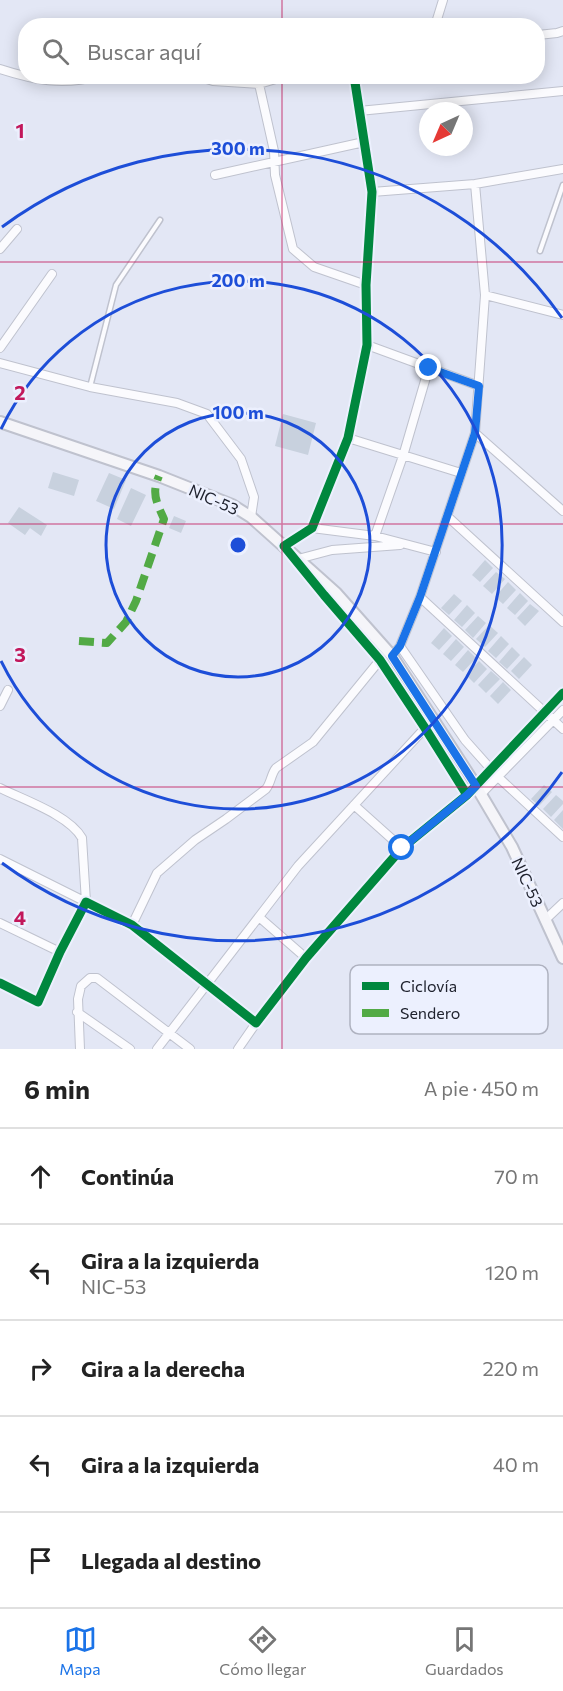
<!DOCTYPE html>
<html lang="es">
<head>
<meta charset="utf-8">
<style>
  body { margin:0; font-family:Commissioner,sans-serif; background:#f6f6f6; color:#222 }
  .compass { position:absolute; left:419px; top:102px; width:54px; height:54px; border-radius:50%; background:#fff; box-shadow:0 3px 15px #0003; rotate:224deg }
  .stop { position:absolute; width:18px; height:18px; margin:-14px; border:4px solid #1a73e8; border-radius:50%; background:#fff }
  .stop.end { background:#1a73e8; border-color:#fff; box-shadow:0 2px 6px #0008 }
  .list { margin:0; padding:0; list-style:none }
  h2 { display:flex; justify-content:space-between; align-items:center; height:78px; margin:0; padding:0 24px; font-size:26px }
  h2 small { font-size:20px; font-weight:400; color:#767676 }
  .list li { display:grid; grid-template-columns:39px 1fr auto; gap:18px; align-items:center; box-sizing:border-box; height:96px; padding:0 24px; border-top:2px solid #e0e0e0 }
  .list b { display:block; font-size:22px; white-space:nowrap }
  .list p { margin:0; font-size:20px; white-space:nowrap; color:#767676 }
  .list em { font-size:20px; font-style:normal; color:#767676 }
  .icon { flex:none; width:33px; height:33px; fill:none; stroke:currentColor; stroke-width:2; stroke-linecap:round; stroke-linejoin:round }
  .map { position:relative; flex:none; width:563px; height:1049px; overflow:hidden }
  .search { position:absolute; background:#fff; box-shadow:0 3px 15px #0003; left:18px; right:18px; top:18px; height:66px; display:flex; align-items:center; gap:15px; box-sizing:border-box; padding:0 21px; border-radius:24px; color:#767676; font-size:22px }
  .sheet { height:558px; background:#fff }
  nav { display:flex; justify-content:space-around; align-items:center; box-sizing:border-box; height:84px; border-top:2px solid #e0e0e0; background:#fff; font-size:16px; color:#767676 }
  nav a { display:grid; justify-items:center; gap:3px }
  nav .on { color:#1a73e8 }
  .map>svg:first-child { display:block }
  .building { fill:#c8d1de }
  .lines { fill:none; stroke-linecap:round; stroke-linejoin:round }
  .service-casing { stroke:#bfc2ce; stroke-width:7 }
  .minor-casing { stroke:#bfc2ce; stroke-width:10 }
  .secondary-casing { stroke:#bfc2ce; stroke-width:14 }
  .service { stroke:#fbfbfe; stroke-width:4 }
  .minor { stroke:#fbfbfe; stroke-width:8 }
  .secondary { stroke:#f5f5f9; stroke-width:10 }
  .quiet { stroke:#52aa45; stroke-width:8; stroke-dasharray:15 8; stroke-linecap:butt }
  .cycleway-casing { stroke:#ecf0fe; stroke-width:13 }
  .cycleway { stroke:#00873e; stroke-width:9 }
  .route { stroke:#1a73e8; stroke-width:8 }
  .grid { fill:none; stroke:#c2185b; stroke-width:1.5; stroke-opacity:0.55 }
  .ring { fill:none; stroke:#1d4ed8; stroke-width:3 }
  .labels { text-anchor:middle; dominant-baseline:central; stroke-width:5; stroke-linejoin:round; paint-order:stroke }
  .street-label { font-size:16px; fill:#20232f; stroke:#ecf0fe }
  .key { fill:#ecf0fe; stroke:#afb2c0; stroke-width:1.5 }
  .key-label { font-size:16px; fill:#20232f }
  .grid-label { font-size:20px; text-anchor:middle; font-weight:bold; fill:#c2185b; stroke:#ecf0fe; stroke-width:5; stroke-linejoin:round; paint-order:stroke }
  .centre { fill:#1d4ed8; stroke:#ecf0fe; stroke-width:3 }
  .ring-label { font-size:18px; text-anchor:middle; font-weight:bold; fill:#1d4ed8; stroke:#ecf0fe; stroke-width:5; stroke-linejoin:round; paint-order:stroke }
</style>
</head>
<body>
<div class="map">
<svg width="563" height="1049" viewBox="0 0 563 1049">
  <rect width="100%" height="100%" fill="#e3e7f5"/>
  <path class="building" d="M 283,414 L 316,423 L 308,455 L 275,446 Z
    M 53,472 L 79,480 L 74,496 L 48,488 Z
    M 109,473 L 126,480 L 114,509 L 96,501 Z
    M 131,488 L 146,495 L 131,526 L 117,519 Z
    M 19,507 L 47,525 L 41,536 L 30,528 L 25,535 L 8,523 Z
    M 174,516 L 186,521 L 181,533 L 169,528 Z
    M 485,560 L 493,568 L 480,582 L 472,575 Z
    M 496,572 L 505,579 L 492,594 L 483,586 Z
    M 508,582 L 516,590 L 503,604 L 495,597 Z
    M 520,593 L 528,601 L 515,615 L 507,608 Z
    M 454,594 L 462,601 L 449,615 L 441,608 Z
    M 530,604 L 539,611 L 525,626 L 517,618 Z
    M 467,605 L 475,613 L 462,627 L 454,620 Z
    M 478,616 L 486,623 L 473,638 L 465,630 Z
    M 489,625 L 498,633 L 485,647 L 476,639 Z
    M 444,628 L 452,636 L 439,650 L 431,643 Z
    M 501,636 L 509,644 L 496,658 L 488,651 Z
    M 456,639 L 464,647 L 451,661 L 443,654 Z
    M 512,647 L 520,655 L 507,669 L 499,662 Z
    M 468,650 L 476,658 L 463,672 L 455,665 Z
    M 524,657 L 532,665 L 519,679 L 511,671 Z
    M 479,661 L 487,669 L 474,683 L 466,675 Z
    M 491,671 L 500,679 L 486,693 L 478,685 Z
    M 503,682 L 511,690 L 498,704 L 490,696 Z
    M 544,785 L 552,792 L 539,806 L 531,799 Z
    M 556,795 L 563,801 L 563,804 L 551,817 L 543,809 Z
    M 563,810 L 563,829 L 554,820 Z"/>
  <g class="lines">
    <defs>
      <path id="service" d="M 540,251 L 563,185
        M 90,387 L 116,285 L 160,220"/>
      <path id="minor" d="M 435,26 L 443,0
        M 538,35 L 557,33 L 563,31
        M 0,69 C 34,80 63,86 98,76
        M 197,76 L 213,81 L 259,84 L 286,76
        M 259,84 L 274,151 L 275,175 L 293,249 L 314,267 L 366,285
        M 359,111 L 563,91
        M 215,175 L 364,142
        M 372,192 L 475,184 L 563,169
        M 0,249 L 17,229
        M 485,295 L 563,315
        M 367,345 L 479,386
        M 0,348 L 52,274
        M 0,363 L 90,387 L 177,403 L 207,414 L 241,459 L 254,497 L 251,517
        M 475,433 L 563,511
        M 348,438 L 461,473
        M 447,516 L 563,622
        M 312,528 L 375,536 L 436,552
        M 375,536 L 403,456 L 429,367
        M 287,549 L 284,546 L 312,528 L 348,438 L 367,345 L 366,285 L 372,192 L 354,76
        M 298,559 L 332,550 L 400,545
        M 300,566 L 380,660 L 425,728 L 467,795 L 563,693
        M 420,597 L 563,729
        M 400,646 L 465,740 L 498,777 L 563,837
        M 392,656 L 400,646 L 420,597 L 475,433 L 485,295 L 475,184
        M 0,706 L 8,690
        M 0,788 C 24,800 69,815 82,838 L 86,902 L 0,859
        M 481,794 L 563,710
        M 354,805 L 402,848
        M 259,917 L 306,958
        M 545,920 L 563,903
        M 0,923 L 60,952
        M 132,925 L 157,873 L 195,840 L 226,819 L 266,789 C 271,783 271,774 276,768 L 313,742 L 380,660
        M 0,983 L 38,1002 L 60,952 L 86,902 L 132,925 L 256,1023 L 306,958 L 402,848 L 467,795
        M 77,1012 L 130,1049
        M 80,1049 L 78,999 L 81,986 L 90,978 L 97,978 L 190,1049
        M 157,1049 L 298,866 L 425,728
        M 238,1049 L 256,1023"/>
      <path id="secondary" d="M 0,422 L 159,476 L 232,505 L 251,517 L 336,593 L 392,656 L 476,786 L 512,847 L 563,958"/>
    </defs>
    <use href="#service" class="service-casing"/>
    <use href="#minor" class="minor-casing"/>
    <use href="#secondary" class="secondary-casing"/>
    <use href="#service" class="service"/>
    <use href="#minor" class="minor"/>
    <use href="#secondary" class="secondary"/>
    <path class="quiet" d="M 79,641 L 107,643 L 126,622 L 136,601 L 164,519 C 157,503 151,494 159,476"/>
    <defs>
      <path id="cycleway" d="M 354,76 L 372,192 L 366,285 L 367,345 L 348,438 L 312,528 L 284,546 L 324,595 L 380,660 L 425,728 L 467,795 L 563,693
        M 0,983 L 38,1002 L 60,952 L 86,902 L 132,925 L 256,1023 L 306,958 L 402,848 L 467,795"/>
    </defs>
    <use href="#cycleway" class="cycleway-casing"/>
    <use href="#cycleway" class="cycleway"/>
  </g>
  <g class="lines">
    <path class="route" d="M 402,848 L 467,795 L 476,786 L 392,656 L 400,646 L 420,597 L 475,433 L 479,386 L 429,368"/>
  </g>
  <path class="grid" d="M 282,0 L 282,26M 282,76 L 282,1049M 0,262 L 563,262M 0,524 L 563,524M 0,787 L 563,787"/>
  <g class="ring">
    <circle cx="238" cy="545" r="132"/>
    <path d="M1 429A264 264 0 1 1 1 661"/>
    <path d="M562 772A396 396 0 0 1 2 863M2 227A396 396 0 0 1 562 318"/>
  </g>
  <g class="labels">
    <g class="street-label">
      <text transform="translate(214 499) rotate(24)">NIC-53</text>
      <text transform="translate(528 882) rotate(65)">NIC-53</text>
    </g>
  </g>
  <rect x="350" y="965" width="198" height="69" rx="9" class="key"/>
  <rect x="362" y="982" width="27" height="8" fill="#00873e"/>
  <rect x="362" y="1009" width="27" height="8" fill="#52aa45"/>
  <g class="key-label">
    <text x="400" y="992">Ciclovía</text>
    <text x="400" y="1019">Sendero</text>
  </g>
  <g class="grid-label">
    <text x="20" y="138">1</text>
    <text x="20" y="400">2</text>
    <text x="20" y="662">3</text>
    <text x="20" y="925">4</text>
  </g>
  <circle cx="238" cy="545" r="9" class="centre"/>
  <g class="ring-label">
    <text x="238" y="155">300 m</text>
    <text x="238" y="287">200 m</text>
    <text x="238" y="419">100 m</text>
  </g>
</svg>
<svg class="compass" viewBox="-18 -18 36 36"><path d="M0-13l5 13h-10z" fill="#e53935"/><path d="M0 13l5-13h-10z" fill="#767676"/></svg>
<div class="stop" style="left:402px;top:848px"></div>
<div class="stop end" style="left:429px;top:368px"></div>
<div class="search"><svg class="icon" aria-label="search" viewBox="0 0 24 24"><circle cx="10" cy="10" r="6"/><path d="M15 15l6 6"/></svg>Buscar aquí</div>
</div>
<section class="sheet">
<h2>6 min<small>A pie · 450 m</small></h2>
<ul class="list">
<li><svg class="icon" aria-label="ahead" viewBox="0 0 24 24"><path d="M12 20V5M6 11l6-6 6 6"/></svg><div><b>Continúa</b></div><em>70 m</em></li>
<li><svg class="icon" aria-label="left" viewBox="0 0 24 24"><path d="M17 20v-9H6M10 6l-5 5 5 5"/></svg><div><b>Gira a la izquierda</b><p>NIC-53</p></div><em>120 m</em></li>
<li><svg class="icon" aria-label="right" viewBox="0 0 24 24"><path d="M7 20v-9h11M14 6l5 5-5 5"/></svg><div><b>Gira a la derecha</b></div><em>220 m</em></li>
<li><svg class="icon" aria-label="left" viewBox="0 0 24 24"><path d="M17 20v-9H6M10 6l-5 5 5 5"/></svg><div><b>Gira a la izquierda</b></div><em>40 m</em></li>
<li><svg class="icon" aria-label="arrive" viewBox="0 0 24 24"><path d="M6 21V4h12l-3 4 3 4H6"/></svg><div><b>Llegada al destino</b></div></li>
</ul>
</section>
<nav>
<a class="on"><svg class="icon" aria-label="map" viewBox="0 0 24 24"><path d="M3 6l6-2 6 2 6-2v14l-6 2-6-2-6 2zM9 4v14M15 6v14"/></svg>Mapa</a>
<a><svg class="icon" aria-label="directions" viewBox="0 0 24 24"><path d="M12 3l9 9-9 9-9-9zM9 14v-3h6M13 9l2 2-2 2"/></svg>Cómo llegar</a>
<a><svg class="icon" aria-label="saved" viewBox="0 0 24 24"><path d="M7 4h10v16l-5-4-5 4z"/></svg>Guardados</a>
</nav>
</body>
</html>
